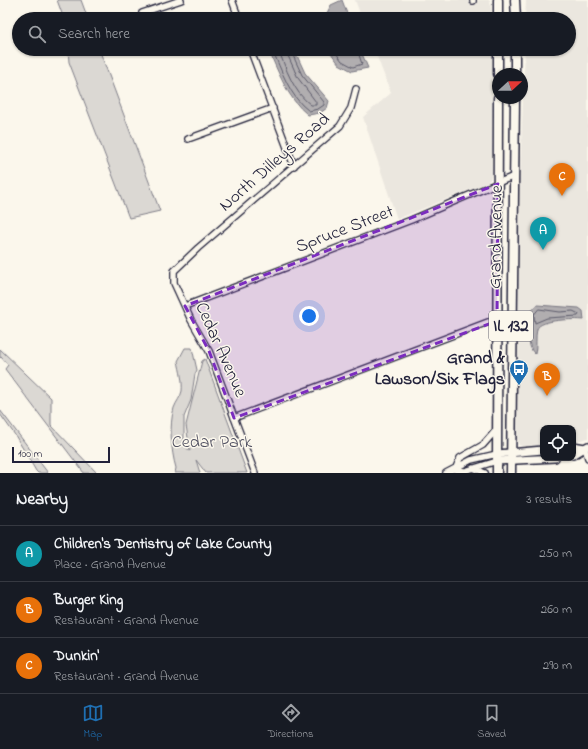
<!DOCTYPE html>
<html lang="en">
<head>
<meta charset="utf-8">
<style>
  body { margin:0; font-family:"Indie Flower",sans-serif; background:#242831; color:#f1f3f6 }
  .controls { position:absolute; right:12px; bottom:12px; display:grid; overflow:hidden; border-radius:8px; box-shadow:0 1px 3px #0004 }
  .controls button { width:36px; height:36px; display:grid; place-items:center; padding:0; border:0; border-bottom:1px solid #363941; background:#171b24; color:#f1f3f6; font:20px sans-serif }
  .compass { position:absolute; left:492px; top:68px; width:36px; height:36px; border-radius:50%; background:#171b24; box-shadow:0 1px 3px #0004; rotate:69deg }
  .scale { position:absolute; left:12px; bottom:10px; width:98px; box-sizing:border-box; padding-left:4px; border:2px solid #22223b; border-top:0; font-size:11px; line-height:14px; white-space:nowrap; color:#22223b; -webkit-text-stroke:3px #fbf7ec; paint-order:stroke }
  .you { position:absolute; left:309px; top:316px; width:14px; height:14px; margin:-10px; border:3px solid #fff; border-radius:50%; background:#1a73e8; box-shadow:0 0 0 6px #1a73e833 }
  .badge { display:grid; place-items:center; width:26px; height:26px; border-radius:50%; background:#1f6fb2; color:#fff; font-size:13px; font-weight:700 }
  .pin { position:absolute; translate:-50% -33px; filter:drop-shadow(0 1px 2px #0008) }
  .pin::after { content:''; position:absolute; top:21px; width:14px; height:12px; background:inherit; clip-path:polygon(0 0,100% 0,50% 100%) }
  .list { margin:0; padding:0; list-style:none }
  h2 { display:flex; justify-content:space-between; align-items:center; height:52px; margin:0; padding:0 16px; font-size:17px }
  h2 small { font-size:13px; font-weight:400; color:#9ea1a6 }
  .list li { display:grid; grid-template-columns:26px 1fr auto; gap:12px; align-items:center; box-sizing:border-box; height:56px; padding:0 16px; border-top:1px solid #363941 }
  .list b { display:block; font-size:15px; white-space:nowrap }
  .list p { margin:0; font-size:13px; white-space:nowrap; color:#9ea1a6 }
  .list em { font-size:13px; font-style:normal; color:#9ea1a6 }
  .icon { flex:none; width:22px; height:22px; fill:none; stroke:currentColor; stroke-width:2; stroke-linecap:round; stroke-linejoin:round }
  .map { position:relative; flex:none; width:588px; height:473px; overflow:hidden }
  .search { position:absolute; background:#171b24; box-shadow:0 1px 3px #0004; left:12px; right:12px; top:12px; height:44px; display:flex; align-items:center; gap:10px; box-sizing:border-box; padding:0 14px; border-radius:22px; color:#9ea1a6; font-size:15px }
  .sheet { height:220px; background:#171b24 }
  nav { display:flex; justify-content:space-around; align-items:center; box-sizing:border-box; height:56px; border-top:1px solid #363941; background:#171b24; font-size:11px; color:#9ea1a6 }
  nav a { display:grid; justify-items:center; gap:2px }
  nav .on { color:#1f6fb2 }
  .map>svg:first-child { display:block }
  .built { fill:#ebe7df }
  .green { fill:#dbd8d3; stroke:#7e7d87 }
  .water { fill:#b1aeb0; stroke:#787681 }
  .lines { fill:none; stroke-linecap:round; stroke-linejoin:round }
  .shore { stroke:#5b5a6a; stroke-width:1 }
  .minor-casing { stroke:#22223b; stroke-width:8 }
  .tertiary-casing { stroke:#22223b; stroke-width:10 }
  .primary-casing { stroke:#22223b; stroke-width:11 }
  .minor { stroke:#fbf7ec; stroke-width:5.5 }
  .tertiary { stroke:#fbf7ec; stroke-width:7 }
  .primary { stroke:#fbf7ec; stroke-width:8 }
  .marked { fill:#7b2cbf; fill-opacity:0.2; stroke:#7b2cbf; stroke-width:3; stroke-dasharray:8 5; stroke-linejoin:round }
  .labels { text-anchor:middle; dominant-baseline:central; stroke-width:3; stroke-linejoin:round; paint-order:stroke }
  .shield { fill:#fbf7ec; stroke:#636270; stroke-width:1 }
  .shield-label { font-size:17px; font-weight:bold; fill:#22223b }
  .street-label { font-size:18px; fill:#22223b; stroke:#fbf7ec }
  .poi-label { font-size:18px; font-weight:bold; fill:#22223b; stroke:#fbf7ec; text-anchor:end }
  .park-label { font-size:18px; fill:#505061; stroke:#fbf7ec }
</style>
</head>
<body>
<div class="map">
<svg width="588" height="473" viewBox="0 0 588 473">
  <rect width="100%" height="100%" fill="#fbf7ec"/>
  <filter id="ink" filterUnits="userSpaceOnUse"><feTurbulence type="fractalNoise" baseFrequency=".025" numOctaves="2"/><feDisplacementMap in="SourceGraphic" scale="8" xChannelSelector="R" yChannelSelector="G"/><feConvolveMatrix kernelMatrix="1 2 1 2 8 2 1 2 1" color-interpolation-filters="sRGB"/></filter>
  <g filter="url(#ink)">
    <path class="built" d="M 355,0 L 490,0 L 492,19 L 362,19 Z
      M 526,0 L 588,0 L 588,438 L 573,442 L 573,428 L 543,428 L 543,447 L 530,448 L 519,445 L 517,440 L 516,430 L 518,223 L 525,49 L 569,49 L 569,19 L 525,19 Z
      M 374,49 L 492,49 L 492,176 L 487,183 L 397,219 L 363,117 L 391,93 Z"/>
    <path class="green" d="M 57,0 L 81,0 L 88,19 L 64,19 Z
      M 68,49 L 99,49 L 160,211 L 129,218 L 69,62 Z
      M 185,348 L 192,348 L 197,370 L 195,374 L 191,400 L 184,417 L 184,446 L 190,451 L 186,425 L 202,361 L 205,359 L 247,473 L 206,473 L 196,460 L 200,473 L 175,473 L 176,468 C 171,451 169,425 174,408 C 176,402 181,397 182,391 C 183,381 180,371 178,361 Z
      M 0,349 L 51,398 L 51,425 L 97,473 L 84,473 L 5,369 L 8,365 L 1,357 L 0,358 Z
      M 0,410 L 48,473 L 38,473 L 36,471 L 15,435 L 0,414 Z"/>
    <path class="water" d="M 342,0 L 349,19 L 324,19 L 331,5 Z
      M 268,49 L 294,49 L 305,73 L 329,101 L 327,108 L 320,113 L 308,115 C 287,98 279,73 268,49 Z
      M 328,49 L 360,49 L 368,68 L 352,71 L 339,64 Z
      M 537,305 L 579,308 L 583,311 L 584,320 C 575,319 540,319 537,329 C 535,337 537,346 535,354 C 526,347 529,327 529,316 L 530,313 Z"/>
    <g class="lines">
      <path class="shore" d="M 272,49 C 282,71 289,96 309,111 L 318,109 L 324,105 L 324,102 L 302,75 L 290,49
        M 278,49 C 286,68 293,92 311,105 L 316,105 L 316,102 L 298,78 L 285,49
        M 333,49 L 342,61 L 353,67 L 362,64 L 357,49
        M 539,309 L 560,312 L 573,311 L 579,314 L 578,316 L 547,318 L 535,323 L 534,315 Z"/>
      <defs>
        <path id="minor" d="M 232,0 L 239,19
          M 473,1 L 473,0
          M 142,13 L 181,0
          M 250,49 L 294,166
          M 188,139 L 273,108
          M 185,306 L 411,220 L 514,176
          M 234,418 L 488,322 L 511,320
          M 585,448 L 588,458
          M 473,468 L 485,473
          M 455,470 L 460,458 L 483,445 L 497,429
          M 455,470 L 465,471 L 497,461
          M 255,473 L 209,351 L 191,320 L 174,283 L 174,271 L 198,248 L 340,126 L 351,108 L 356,89
          M 446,473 L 471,460 L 497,454"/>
        <path id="tertiary" d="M 573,446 L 585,448
          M 497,454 L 543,450
          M 573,455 L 588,446
          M 497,461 L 555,458"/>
        <path id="primary" d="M 498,0 L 498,19
          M 515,0 L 516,19
          M 498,74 L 498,49
          M 515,74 L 515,49
          M 497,473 L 498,98
          M 511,473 L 515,98"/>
      </defs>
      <use href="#minor" class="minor-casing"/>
      <use href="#tertiary" class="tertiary-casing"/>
      <use href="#primary" class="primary-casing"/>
      <use href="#minor" class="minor"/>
      <use href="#tertiary" class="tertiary"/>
      <use href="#primary" class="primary"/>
    </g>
  </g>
  <path class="marked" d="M 498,184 L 497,321 L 234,418 L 209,351 L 185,306 Z"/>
  <defs>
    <symbol id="bus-pin" viewBox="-11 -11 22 30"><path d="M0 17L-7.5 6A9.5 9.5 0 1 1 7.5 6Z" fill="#1f6fb2" stroke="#fbf7ec"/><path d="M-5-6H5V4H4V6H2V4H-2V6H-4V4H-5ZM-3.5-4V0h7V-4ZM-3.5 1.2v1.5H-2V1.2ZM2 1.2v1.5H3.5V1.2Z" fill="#fff"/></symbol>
  </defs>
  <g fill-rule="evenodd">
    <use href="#bus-pin" x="508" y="358" width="22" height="30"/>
  </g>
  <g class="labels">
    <rect class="shield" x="489" y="311" width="44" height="30" rx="3"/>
    <g class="shield-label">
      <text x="511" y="326">IL 132</text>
    </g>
    <g class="street-label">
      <text transform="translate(275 163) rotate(-41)">North Dilleys Road</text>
      <text transform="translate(345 230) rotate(-21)">Spruce Street</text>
      <text transform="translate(497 237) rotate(-89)">Grand Avenue</text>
      <text transform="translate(220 350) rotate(66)">Cedar Avenue</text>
    </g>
    <g class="poi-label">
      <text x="505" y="359">Grand &amp;<tspan x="505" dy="21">Lawson/Six Flags</tspan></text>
    </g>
    <g class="park-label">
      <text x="212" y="443">Cedar Park</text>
    </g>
  </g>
</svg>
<div class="controls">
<button><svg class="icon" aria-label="locate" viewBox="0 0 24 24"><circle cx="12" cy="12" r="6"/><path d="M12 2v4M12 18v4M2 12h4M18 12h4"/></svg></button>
</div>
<svg class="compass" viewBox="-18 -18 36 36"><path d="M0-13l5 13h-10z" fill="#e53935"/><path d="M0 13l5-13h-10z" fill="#9ea1a6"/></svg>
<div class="scale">100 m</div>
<div class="you"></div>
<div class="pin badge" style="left:543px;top:250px;background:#0f9aa8">A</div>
<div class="pin badge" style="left:547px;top:396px;background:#e8710a">B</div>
<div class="pin badge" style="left:562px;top:196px;background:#e8710a">C</div>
<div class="search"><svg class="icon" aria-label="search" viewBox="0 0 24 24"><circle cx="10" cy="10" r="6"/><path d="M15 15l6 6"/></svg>Search here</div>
</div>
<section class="sheet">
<h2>Nearby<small>3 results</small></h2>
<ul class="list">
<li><span class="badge" style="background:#0f9aa8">A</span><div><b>Children's Dentistry of Lake County</b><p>Place · Grand Avenue</p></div><em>250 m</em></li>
<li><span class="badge" style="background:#e8710a">B</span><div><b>Burger King</b><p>Restaurant · Grand Avenue</p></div><em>260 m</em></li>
<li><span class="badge" style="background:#e8710a">C</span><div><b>Dunkin'</b><p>Restaurant · Grand Avenue</p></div><em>290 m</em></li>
</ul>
</section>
<nav>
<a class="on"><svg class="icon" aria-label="map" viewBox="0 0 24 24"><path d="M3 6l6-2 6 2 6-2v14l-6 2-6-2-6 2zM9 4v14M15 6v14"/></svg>Map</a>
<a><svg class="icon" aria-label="directions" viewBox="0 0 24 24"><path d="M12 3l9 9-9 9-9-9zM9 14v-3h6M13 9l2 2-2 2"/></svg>Directions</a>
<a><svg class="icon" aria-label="saved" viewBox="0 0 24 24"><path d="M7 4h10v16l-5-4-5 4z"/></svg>Saved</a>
</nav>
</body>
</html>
